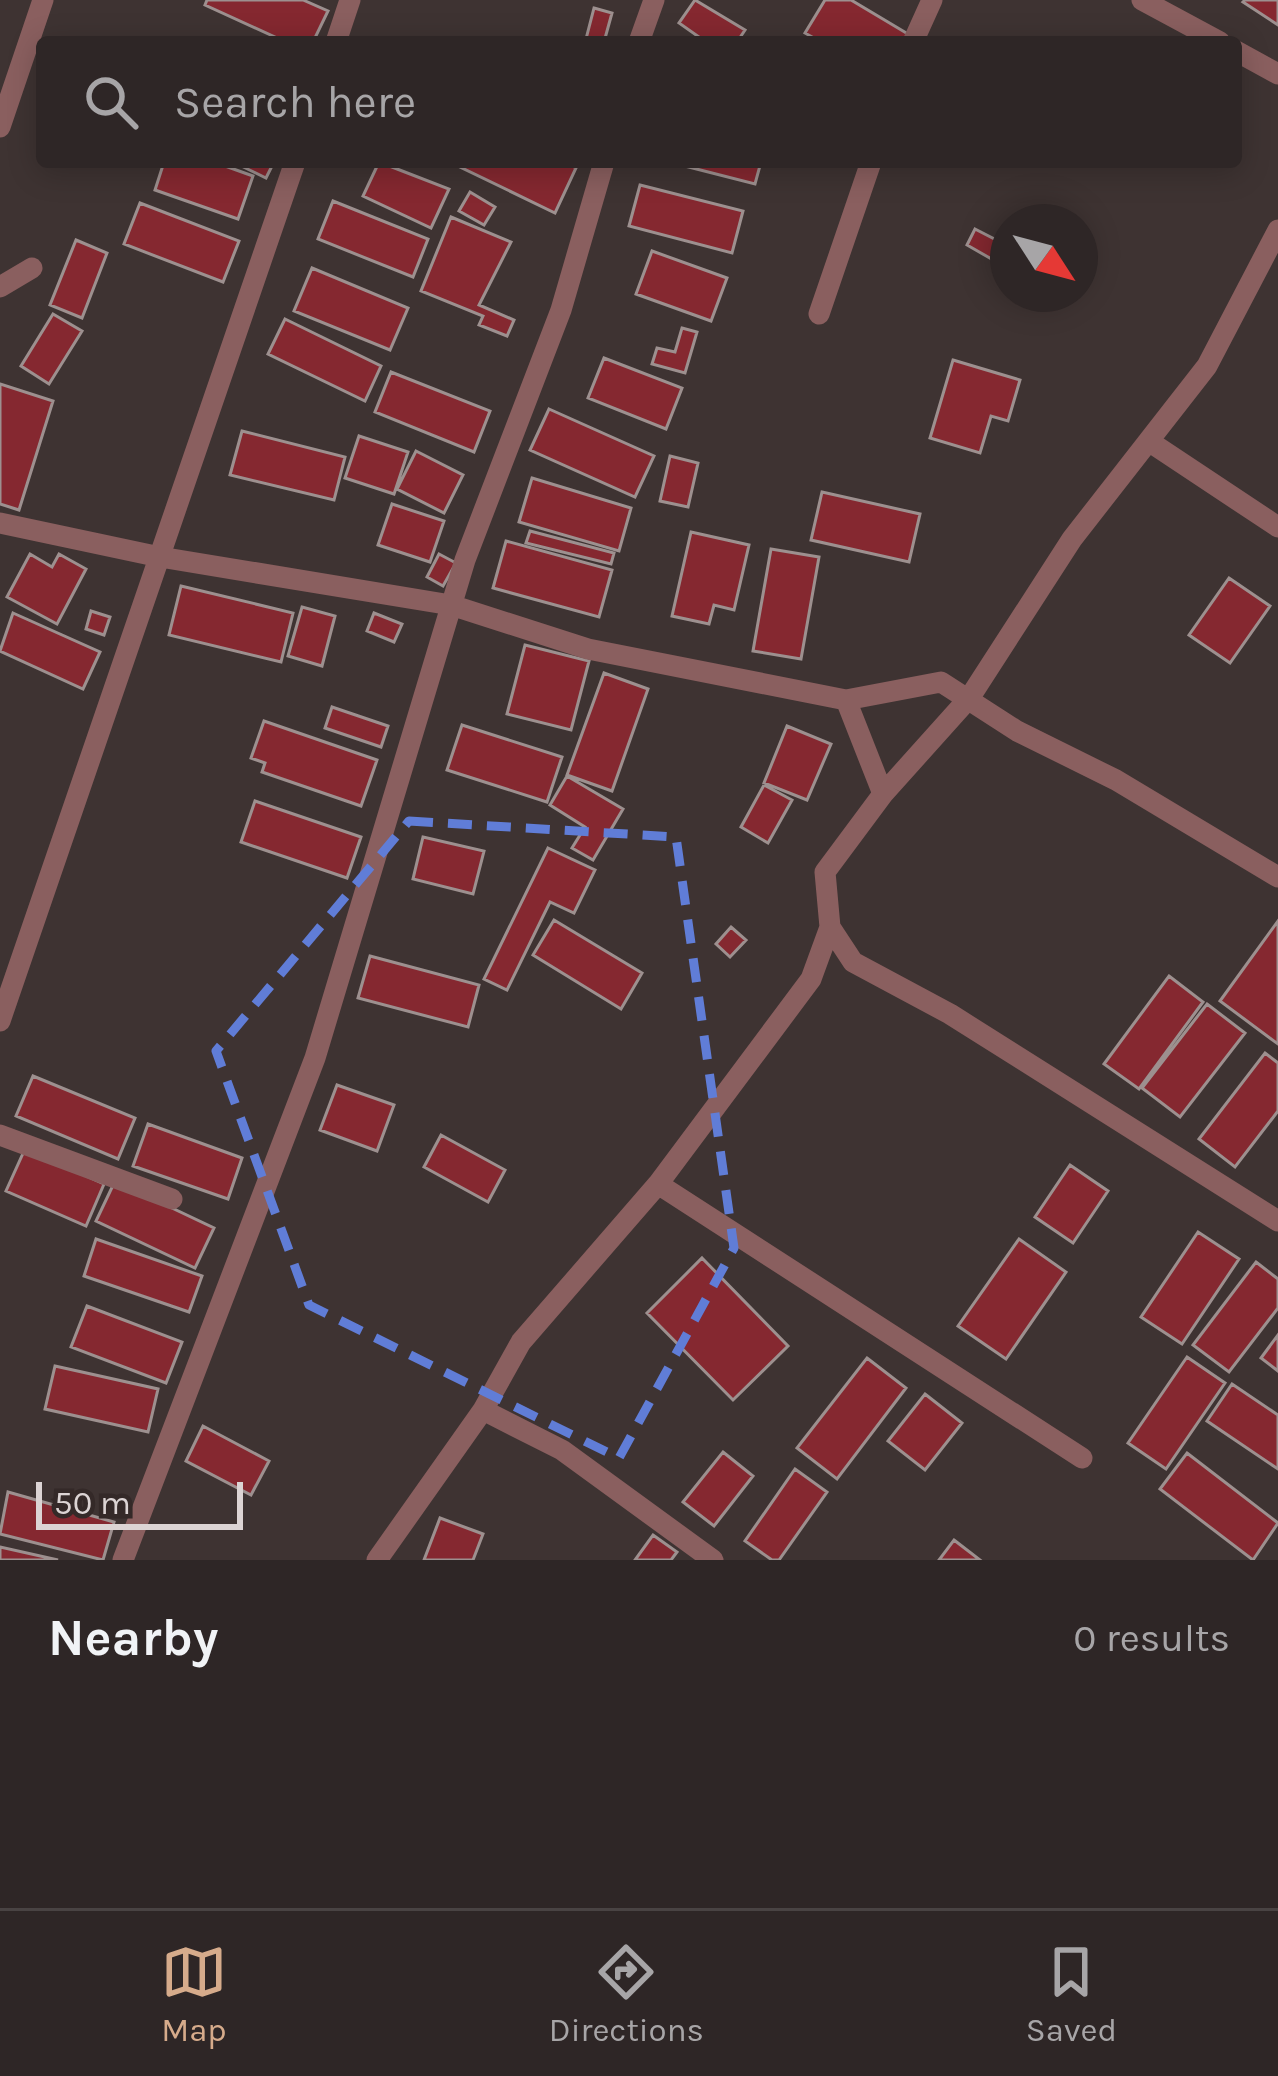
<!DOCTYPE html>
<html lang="en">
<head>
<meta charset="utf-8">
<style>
  body { margin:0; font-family:Karla,sans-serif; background:#362e2e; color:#f1f3f6 }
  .compass { position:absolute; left:990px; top:204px; width:108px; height:108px; border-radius:50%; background:#2e2626; box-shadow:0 6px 30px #0003; rotate:126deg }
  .scale { position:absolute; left:36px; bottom:30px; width:207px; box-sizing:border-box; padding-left:12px; border:6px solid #dcd4d4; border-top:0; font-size:33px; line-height:42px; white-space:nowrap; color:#dcd4d4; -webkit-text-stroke:9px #342928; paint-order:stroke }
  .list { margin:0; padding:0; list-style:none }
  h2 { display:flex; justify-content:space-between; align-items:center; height:156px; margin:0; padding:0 48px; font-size:51px }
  h2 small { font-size:39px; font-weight:400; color:#a7a5a7 }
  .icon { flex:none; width:66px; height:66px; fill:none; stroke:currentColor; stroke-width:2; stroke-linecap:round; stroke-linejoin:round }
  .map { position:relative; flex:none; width:1278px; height:1560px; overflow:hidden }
  .search { position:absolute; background:#2e2626; box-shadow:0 6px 30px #0003; left:36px; right:36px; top:36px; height:132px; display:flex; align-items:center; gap:30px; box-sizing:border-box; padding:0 42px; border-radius:12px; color:#a7a5a7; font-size:45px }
  .sheet { height:348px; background:#2e2626 }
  nav { display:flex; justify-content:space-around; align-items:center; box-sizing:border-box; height:168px; border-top:3px solid #494343; background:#2e2626; font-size:33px; color:#a7a5a7 }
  nav a { display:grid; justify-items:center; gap:6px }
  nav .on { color:#d6ab8b }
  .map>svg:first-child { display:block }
  .building { fill:#852830; stroke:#9d908f; stroke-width:3 }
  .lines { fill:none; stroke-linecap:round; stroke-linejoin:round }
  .street { stroke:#8a5f5f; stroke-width:21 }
  .marked { fill:none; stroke:#607dd7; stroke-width:9; stroke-dasharray:24 15; stroke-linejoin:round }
</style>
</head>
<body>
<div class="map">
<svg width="1278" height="1560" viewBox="0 0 1278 1560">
  <rect width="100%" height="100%" fill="#3e3332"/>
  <path class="building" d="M 207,0 L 303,0 L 328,11 L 313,42 L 286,42 L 205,5 Z
    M 695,0 L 745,30 L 737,42 L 706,42 L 679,23 Z
    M 825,0 L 851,0 L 913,37 L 910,42 L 821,42 L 805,33 Z
    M 1245,0 L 1278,0 L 1278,25 L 1243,2 Z
    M 594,8 L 612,13 L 604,42 L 586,39 Z
    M 164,162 L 214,162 L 253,176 L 238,219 L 155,190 Z
    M 233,162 L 274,162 L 266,178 Z
    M 379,162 L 449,189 L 431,228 L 363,196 Z
    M 460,162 L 564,162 L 576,168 L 555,213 L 458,166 Z
    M 669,162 L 761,162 L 755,184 Z
    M 640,185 L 743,211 L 732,253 L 629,226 Z
    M 470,192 L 495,207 L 484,225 L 459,211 Z
    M 333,201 L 428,239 L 413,277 L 318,239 Z
    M 140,203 L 239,241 L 223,282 L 124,244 Z
    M 451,217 L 511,242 L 479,305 L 514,320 L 507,336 L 479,325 L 483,316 L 421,291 Z
    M 975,229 L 1004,244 L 995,261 L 967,245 Z
    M 76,240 L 107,253 L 82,318 L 50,305 Z
    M 652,251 L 727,278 L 711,321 L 636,294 Z
    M 312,268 L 408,308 L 390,350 L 294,311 Z
    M 53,314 L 82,331 L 49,384 L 21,366 Z
    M 285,319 L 381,366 L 365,401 L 268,354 Z
    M 682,328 L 697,332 L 685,373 L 652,364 L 657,348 L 675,352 Z
    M 604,358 L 682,388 L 666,429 L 588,398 Z
    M 953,360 L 1020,380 L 1008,421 L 991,416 L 980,453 L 930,438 Z
    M 391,372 L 490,411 L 474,452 L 375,412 Z
    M 0,384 L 53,401 L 19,510 L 0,504 Z
    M 549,409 L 654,456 L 635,497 L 530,450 Z
    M 242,431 L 345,457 L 334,500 L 230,475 Z
    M 359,436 L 408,452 L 394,494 L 345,478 Z
    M 416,451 L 463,475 L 444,513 L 397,489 Z
    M 670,456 L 698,463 L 688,507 L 660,501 Z
    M 532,478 L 631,508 L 619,551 L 519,522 Z
    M 822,492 L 920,514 L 909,562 L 811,540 Z
    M 392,504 L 444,521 L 430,562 L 378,545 Z
    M 530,531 L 614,553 L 611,564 L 526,543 Z
    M 691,532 L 749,545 L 734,610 L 714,605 L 709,624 L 672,616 Z
    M 506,541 L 612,570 L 599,617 L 493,588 Z
    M 771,549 L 819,557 L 801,659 L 753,651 Z
    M 30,554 L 52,567 L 59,554 L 86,569 L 57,624 L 7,597 Z
    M 439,554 L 456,563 L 443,586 L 427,577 Z
    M 1229,578 L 1270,606 L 1230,663 L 1189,635 Z
    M 181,586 L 293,613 L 281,662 L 169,635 Z
    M 302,607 L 335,616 L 322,666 L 288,656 Z
    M 91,611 L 110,617 L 104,635 L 86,629 Z
    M 13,613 L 100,652 L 83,689 L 0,651 Z
    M 374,613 L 402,624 L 394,642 L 367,631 Z
    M 525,645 L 589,661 L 571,730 L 507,714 Z
    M 604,673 L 648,689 L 612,791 L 567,775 Z
    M 332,707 L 388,726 L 381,747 L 325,728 Z
    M 264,721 L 377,760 L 361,806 L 262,772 L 265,763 L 251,758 Z
    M 462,725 L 562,757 L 547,802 L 447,770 Z
    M 787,726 L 831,744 L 807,800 L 764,783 Z
    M 567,776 L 623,809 L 593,860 L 572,848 L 585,827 L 550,805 Z
    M 764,785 L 792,800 L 768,843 L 741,827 Z
    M 255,801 L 361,837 L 347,878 L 241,842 Z
    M 423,837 L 484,851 L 473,894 L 413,879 Z
    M 548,848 L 595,870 L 574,913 L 550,902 L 507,990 L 484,979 Z
    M 554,920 L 642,973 L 621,1009 L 533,955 Z
    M 1278,921 L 1278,1044 L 1220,1001 Z
    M 731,927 L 746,940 L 730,957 L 716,944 Z
    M 370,956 L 479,985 L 468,1027 L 358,998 Z
    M 1169,976 L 1203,1002 L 1139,1089 L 1104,1064 Z
    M 1207,1004 L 1245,1033 L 1180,1117 L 1142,1088 Z
    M 1265,1053 L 1278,1063 L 1278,1111 L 1235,1167 L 1199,1139 Z
    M 33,1076 L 135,1118 L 118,1159 L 16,1116 Z
    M 337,1085 L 394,1105 L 377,1151 L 320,1130 Z
    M 148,1124 L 242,1158 L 228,1199 L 133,1166 Z
    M 441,1135 L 505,1170 L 488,1202 L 424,1167 Z
    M 25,1149 L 104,1184 L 86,1226 L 6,1191 Z
    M 1070,1165 L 1108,1191 L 1073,1243 L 1035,1217 Z
    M 115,1181 L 214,1228 L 195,1268 L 96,1221 Z
    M 1198,1232 L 1239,1259 L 1182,1344 L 1141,1317 Z
    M 96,1239 L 202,1276 L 189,1312 L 84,1276 Z
    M 1019,1239 L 1066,1272 L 1006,1359 L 958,1326 Z
    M 702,1258 L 788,1346 L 733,1400 L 647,1313 Z
    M 1256,1262 L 1278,1279 L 1278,1308 L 1229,1372 L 1193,1345 Z
    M 87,1306 L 182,1342 L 166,1383 L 71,1347 Z
    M 1278,1335 L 1278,1371 L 1261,1358 Z
    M 1187,1357 L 1225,1383 L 1166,1469 L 1128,1443 Z
    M 867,1358 L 906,1388 L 837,1479 L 797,1448 Z
    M 55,1366 L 158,1389 L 148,1432 L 45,1409 Z
    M 1232,1384 L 1278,1415 L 1278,1469 L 1207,1421 Z
    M 925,1394 L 962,1423 L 925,1470 L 888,1441 Z
    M 203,1426 L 269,1461 L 251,1495 L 186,1461 Z
    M 723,1452 L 753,1476 L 714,1526 L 683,1502 Z
    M 1187,1453 L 1278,1523 L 1253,1560 L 1160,1489 Z
    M 795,1469 L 827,1492 L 779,1560 L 772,1560 L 745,1541 Z
    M 8,1492 L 114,1522 L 103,1560 L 0,1534 Z
    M 440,1518 L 483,1534 L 473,1560 L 424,1560 Z
    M 653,1535 L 677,1552 L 671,1560 L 635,1560 Z
    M 954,1540 L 980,1560 L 939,1560 Z
    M 0,1547 L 58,1560 L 0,1560 Z"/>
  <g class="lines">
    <path class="street" d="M 1142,0 L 1220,42
      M 336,42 L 350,0
      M 639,42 L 654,0
      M 913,42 L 932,0
      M 1236,51 L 1278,74
      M 0,127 L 43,0
      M 0,287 L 32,268
      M 819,314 L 871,162
      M 1150,442 L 1278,527
      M 0,523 L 160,557 L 451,605 L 588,649 L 846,700 L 941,682 L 1017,731 L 1116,780 L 1278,877
      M 846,700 L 883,794
      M 830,927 L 853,962 L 950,1014 L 1278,1221
      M 0,1021 L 295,162
      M 0,1135 L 172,1199
      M 658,1184 L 1082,1458
      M 483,1410 L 562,1450 L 713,1560
      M 123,1560 L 315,1058 L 465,560 L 561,310 L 604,162
      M 377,1560 L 483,1410 L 521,1342 L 658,1184 L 811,979 L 830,927 L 825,872 L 883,794 L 970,697 L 1072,539 L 1207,366 L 1278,230"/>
  </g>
  <path class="marked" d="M 409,821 L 676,837 L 734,1248 L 619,1458 L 309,1305 L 216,1051 Z"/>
</svg>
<svg class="compass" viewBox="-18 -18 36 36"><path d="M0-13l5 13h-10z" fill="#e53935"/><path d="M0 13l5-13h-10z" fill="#a7a5a7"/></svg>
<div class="scale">50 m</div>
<div class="search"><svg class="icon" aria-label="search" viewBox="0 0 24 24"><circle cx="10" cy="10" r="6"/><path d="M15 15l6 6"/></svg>Search here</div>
</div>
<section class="sheet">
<h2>Nearby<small>0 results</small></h2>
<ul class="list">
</ul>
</section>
<nav>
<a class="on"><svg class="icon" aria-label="map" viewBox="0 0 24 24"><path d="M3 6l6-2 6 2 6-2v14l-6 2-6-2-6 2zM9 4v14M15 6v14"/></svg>Map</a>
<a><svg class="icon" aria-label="directions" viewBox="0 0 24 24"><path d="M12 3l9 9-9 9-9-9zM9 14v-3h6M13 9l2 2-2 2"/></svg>Directions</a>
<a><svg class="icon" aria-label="saved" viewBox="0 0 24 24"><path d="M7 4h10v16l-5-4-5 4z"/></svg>Saved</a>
</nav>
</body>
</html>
